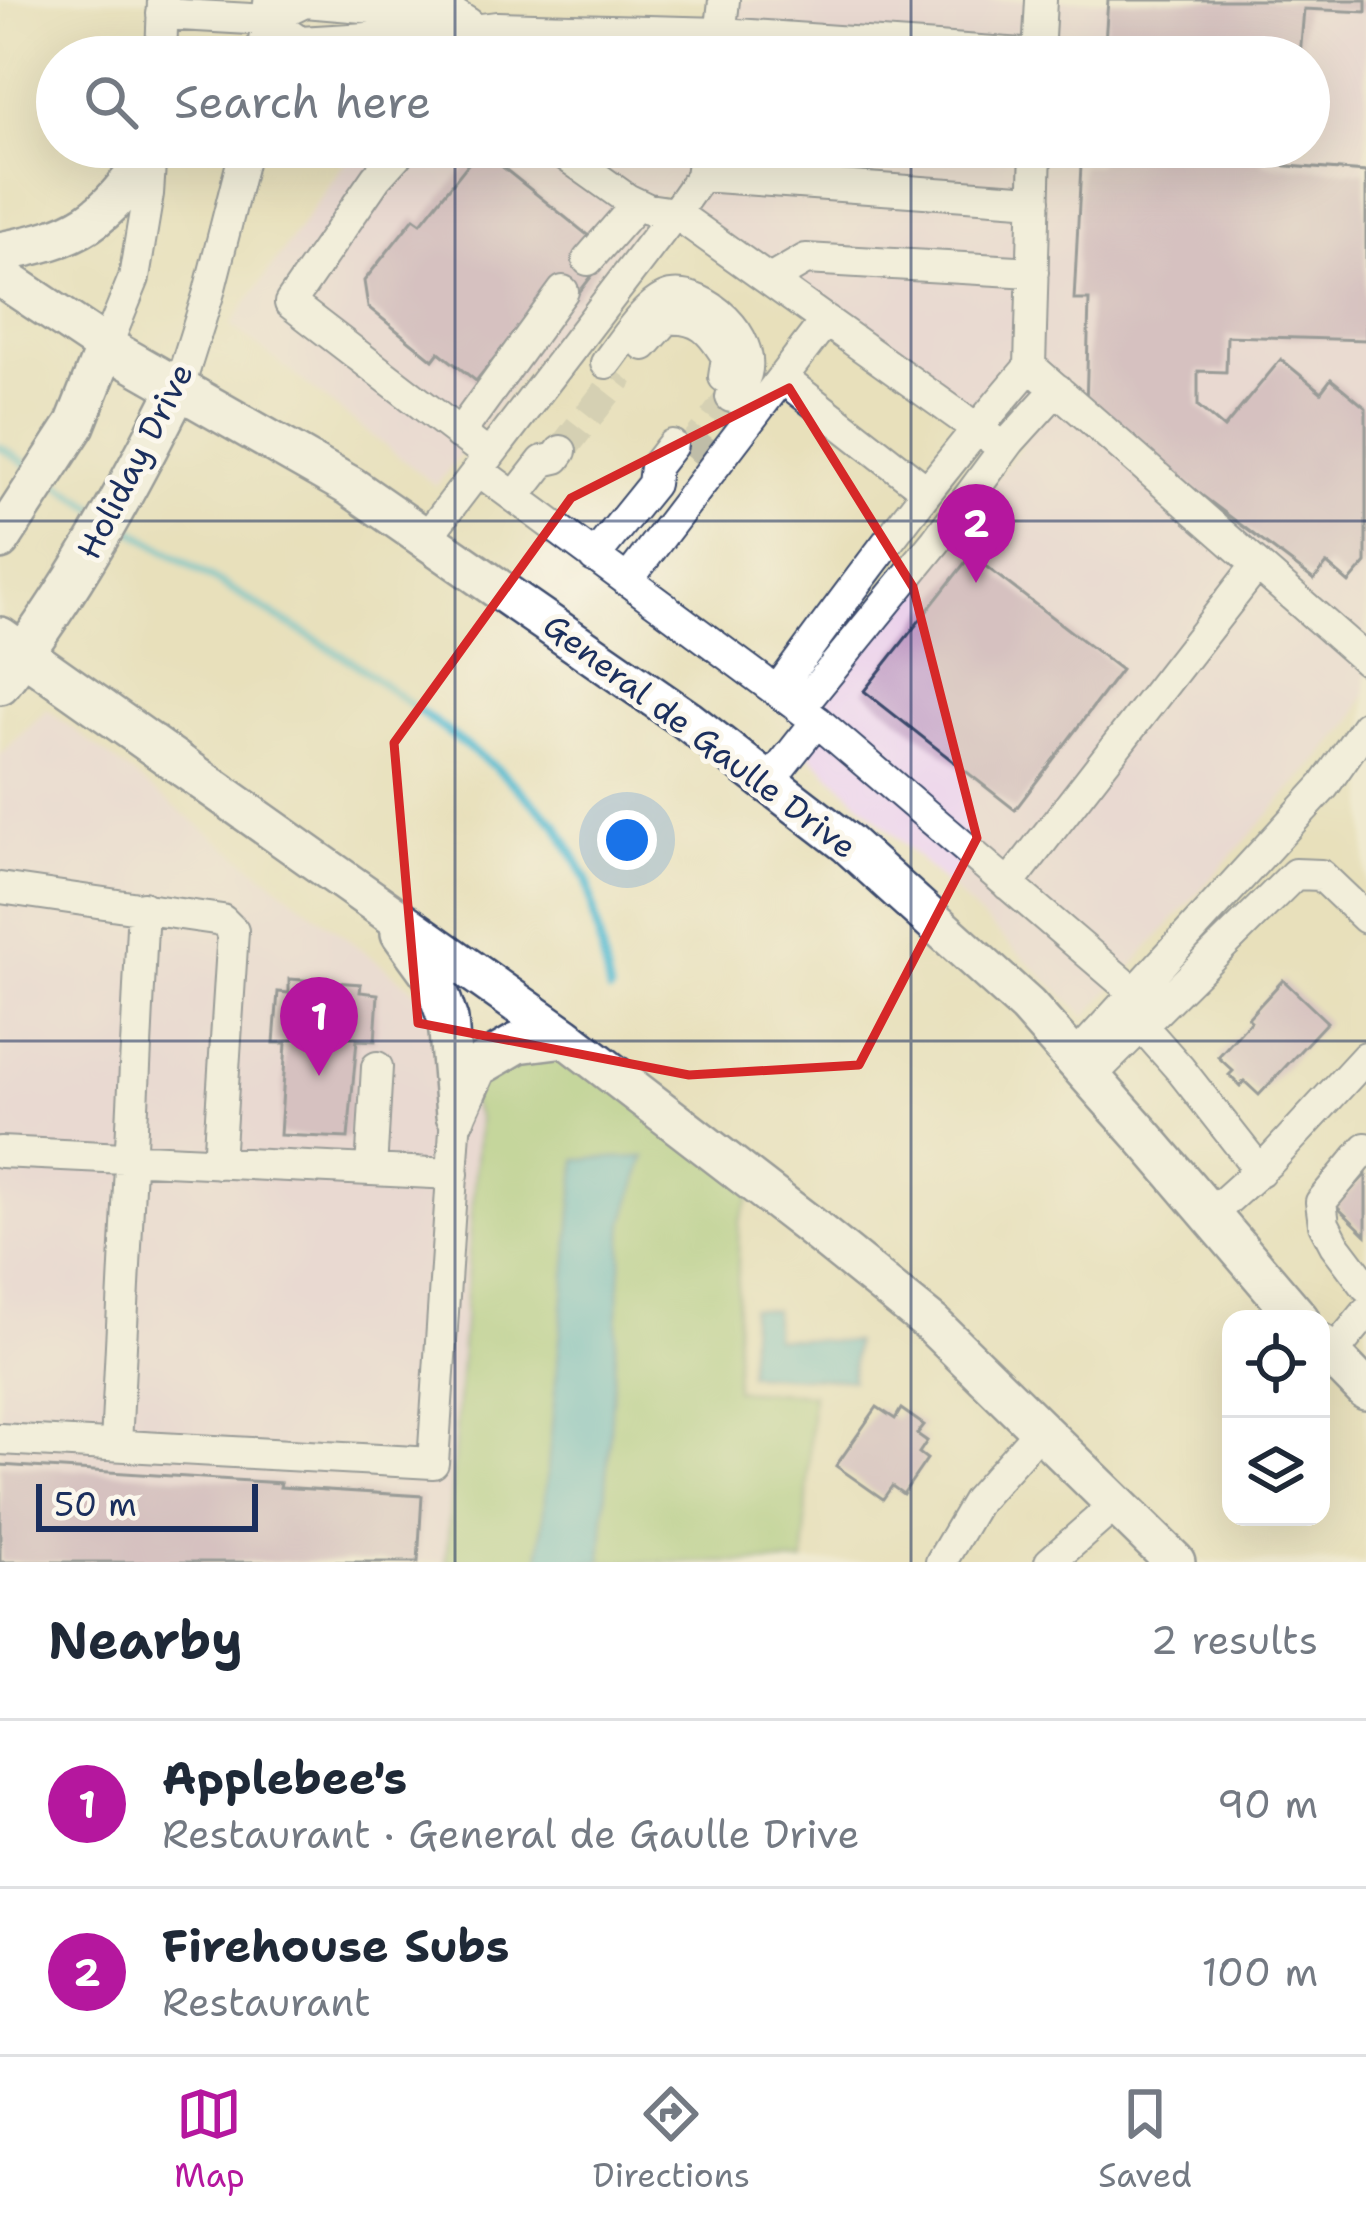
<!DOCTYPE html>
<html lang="en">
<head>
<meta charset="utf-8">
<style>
  body { margin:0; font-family:"Shantell Sans",sans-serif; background:#f6f6f7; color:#1f2937 }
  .controls { position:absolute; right:36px; bottom:36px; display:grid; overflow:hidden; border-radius:24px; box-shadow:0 12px 48px #0002 }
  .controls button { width:108px; height:108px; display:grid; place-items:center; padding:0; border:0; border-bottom:3px solid #e0e1e3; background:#fff; color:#1f2937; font:60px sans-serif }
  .scale { position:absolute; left:36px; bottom:30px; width:222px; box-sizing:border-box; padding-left:12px; border:6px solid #1b2f5e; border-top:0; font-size:33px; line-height:42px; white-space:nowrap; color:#1b2f5e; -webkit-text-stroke:9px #fbf7ec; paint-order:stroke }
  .you { position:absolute; left:627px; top:840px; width:42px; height:42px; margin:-30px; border:9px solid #fff; border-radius:50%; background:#1a73e8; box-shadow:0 0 0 18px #1a73e833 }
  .badge { display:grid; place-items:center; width:78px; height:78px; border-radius:50%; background:#b5179e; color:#fff; font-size:39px; font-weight:700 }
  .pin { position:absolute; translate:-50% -99px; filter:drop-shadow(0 3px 6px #0008) }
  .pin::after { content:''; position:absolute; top:63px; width:42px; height:36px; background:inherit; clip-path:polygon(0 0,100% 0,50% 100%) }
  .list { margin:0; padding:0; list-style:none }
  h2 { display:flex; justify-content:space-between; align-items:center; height:156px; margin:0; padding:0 48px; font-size:51px }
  h2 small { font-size:39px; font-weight:400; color:#747a83 }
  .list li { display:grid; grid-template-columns:78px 1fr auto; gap:36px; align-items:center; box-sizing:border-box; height:168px; padding:0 48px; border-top:3px solid #e0e1e3 }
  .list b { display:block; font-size:45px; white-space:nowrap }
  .list p { margin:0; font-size:39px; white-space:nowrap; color:#747a83 }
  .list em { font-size:39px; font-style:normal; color:#747a83 }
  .icon { flex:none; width:66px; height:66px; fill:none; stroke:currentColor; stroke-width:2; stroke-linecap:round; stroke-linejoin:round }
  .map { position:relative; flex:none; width:1366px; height:1562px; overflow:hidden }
  .search { position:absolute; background:#fff; box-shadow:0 12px 48px #0002; left:36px; right:36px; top:36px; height:132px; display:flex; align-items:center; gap:30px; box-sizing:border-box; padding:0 42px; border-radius:66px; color:#747a83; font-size:45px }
  .sheet { height:492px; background:#fff }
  nav { display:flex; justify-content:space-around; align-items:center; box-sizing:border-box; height:168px; border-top:3px solid #e0e1e3; background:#fff; font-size:33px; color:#747a83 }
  nav a { display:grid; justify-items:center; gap:6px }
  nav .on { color:#b5179e }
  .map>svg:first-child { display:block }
  .built { fill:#ebd1eb }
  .green { fill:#9cc977; stroke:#5c7c6a; stroke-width:3 }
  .water { fill:#4fb8cd; stroke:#357496; stroke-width:3 }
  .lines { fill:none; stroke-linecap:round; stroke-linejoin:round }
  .stream { stroke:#4fb8cd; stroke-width:9 }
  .building { fill:#c09bc5 }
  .minor-tunnel { stroke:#bfbda8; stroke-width:30; stroke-dasharray:30 15; stroke-linecap:butt }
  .minor-casing { stroke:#3a4a6c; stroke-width:34 }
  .major-casing { stroke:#3a4a6c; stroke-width:44 }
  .minor { stroke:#fff; stroke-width:30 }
  .major { stroke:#fff; stroke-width:39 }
  .marked { fill:none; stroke:#d62828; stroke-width:9; stroke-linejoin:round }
  .grid { fill:none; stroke:#1b2f5e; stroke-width:3; stroke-opacity:0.55 }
  .labels { text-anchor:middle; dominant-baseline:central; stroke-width:10; stroke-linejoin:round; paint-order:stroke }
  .street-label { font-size:33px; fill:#1b2f5e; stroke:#fbf7ec }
</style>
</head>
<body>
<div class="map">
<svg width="1366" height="1562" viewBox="0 0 1366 1562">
  <rect width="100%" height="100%" fill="#fbf7ec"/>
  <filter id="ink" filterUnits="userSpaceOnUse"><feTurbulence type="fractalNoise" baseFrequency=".00833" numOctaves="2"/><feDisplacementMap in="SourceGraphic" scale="24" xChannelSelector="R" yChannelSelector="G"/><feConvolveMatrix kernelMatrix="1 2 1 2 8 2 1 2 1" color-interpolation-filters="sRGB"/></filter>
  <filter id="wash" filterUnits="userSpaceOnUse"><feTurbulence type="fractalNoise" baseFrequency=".004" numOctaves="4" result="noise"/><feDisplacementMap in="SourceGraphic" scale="48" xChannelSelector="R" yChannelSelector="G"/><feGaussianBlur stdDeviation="2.7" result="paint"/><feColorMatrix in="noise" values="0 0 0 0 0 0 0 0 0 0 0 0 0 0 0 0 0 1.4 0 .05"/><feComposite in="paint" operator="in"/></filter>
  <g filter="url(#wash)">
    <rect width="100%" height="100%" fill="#e8e0bb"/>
    <path class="built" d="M 732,0 L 1366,0 L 1366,693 L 1350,725 L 1086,1017 L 791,737 L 1024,443 L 665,193 L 436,486 L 231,325 L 356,147 L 1309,147 L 1309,57 L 730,57 Z
      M 47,709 L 416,991 L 479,1119 L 446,1562 L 0,1562 L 0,755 Z"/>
    <path class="green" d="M 565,1037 L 756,1184 L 739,1222 L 735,1390 L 812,1394 L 804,1562 L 601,1562 L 624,1222 L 644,1157 L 577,1160 L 539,1562 L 446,1562 L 479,1119 L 466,1092 Z"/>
    <path class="water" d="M 645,1157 L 624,1222 L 601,1562 L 539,1562 L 577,1159 Z
      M 751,1308 L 774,1310 L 774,1338 L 854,1342 L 852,1380 L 748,1374 Z"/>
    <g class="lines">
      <path class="stream" d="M 0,447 L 36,470
        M 50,479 L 101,512
        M 121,524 L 353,662 L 496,768 L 557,825 L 587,880 L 610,991"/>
    </g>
    <g id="blocks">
      <path class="building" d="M 1108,0 L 1366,0 L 1366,12 L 1304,9 L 1300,57 L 1104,57 Z
        M 1099,147 L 1263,147 L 1262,164 L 1366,172 L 1366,340 L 1227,336 L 1226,372 L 1198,371 L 1198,406 L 1224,428 L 1281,359 L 1321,392 L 1331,379 L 1366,408 L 1366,563 L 1349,583 L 1327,564 L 1314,580 L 1086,408 L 1089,300 L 1074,300 L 1081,165 L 1098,165 Z
        M 480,149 L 590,237 L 598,268 L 574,299 L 554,283 L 476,381 L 439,352 L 433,360 L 368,307 L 364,281 L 414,218 L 421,223 Z
        M 971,555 L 1121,670 L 1015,810 L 864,691 Z
        M 289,979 L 361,984 L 360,992 L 378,994 L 375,1041 L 357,1040 L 348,1138 L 280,1135 L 286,1043 L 274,1043 L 278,992 L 289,993 Z
        M 1283,980 L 1327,1022 L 1259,1095 L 1244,1081 L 1240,1086 L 1229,1075 L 1233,1071 L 1218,1057 L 1251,1021 L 1248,1018 Z
        M 1366,1174 L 1366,1235 L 1336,1206 Z
        M 877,1407 L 895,1419 L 901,1409 L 924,1425 L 917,1434 L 927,1441 L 919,1453 L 927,1459 L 903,1494 L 892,1486 L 883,1499 L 836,1466 Z
        M 0,1465 L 281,1483 L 280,1487 L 422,1496 L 418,1562 L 0,1562 Z"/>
    </g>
  </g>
  <g filter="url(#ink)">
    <use href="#blocks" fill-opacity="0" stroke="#3a4a6c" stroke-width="3"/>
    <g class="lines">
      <path class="minor-tunnel" d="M 561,451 L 621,374
        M 686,456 L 731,397"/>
      <defs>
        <path id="minor" d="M 162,14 L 268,20 L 305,2 L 455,15 L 468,23
          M 268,20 L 300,42 L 450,33 L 497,27 L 722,33 L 1038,55
          M 161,57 L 163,0
          M 262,57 L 269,3
          M 718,57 L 724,0
          M 1038,57 L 1041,0
          M 404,147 L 376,178 L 290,303 L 489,456
          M 554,147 L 627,199 L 648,209 L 675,213 L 1004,448
          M 1036,147 L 1030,366 L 1366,660
          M 701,176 L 1035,200
          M 588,260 L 637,204
          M 770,280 L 806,259 L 1033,272
          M 644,345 L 667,319 C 699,316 711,331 727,357 L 724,377
          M 106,347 L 134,278 L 148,194 L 151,149
          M 606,363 C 621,344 647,301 671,296 C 706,290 756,338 746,374 C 744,382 736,390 731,397
          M 782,378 L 927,491
          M 179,387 L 209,292 L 246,147
          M 459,434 L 563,291
          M 478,470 L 817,721 L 1135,993
          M 515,497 L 543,461 L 556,458 L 561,451
          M 426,538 L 675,213 L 701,176 L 705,147
          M 594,557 L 653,484 L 655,467 L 672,445
          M 627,581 L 826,320
          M 777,691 C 858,580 940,470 1030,366
          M 800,708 L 936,541 L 1010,441 L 1057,389
          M 768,783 L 817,721
          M 1008,885 L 1257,565
          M 0,888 L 222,920 L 233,931 L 218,1163
          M 1142,1026 L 1180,1069 L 1260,1171
          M 1074,1059 L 1324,786 L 1366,726
          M 1090,1077 L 1295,874 L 1321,875 L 1366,918
          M 1366,1148 L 1321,1202 L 1324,1224 L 1335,1245 L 1366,1286
          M 0,1152 L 453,1174
          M 371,1170 L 377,1067
          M 1210,1215 L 1270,1161 L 1366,1057
          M 1332,1354 L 1366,1313
          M 0,1439 L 433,1463 L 456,1115
          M 116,1445 L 143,907
          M 941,1562 L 977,1501 L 1041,1429
          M 1050,1562 L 1116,1504"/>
        <path id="major" d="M 0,252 C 83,236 101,223 150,155
          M 0,276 L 106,347 L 350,486 L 687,720 L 847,843 L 1027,1006 L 1142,1135 L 1299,1319
          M 0,540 L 75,425 L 106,347
          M 0,637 L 565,1037 L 809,1225 L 932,1324 L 1175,1562
          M 0,684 C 72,592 127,491 179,387
          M 401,933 L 433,977 L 448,1020 L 456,1115
          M 457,1112 L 477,1067 L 518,1043 L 565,1037
          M 1321,1344 L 1366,1390"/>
      </defs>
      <use href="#minor" class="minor-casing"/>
      <use href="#major" class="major-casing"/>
      <use href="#minor" class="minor"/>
      <use href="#major" class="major"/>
    </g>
  </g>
  <path d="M0 0H1366V1562H0ZM 789,388 L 913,587 L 977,838 L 859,1065 L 689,1075 L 418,1023 L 394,743 L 571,498 Z" fill="#e8e0bb" fill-opacity=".55" fill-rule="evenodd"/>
  <path class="marked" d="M 789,388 L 913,587 L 977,838 L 859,1065 L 689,1075 L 418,1023 L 394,743 L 571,498 Z"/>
  <path class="grid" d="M 455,0 L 455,57M 911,0 L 911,57M 455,147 L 455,1562M 911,147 L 911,1562M 0,521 L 1366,521M 0,1041 L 1366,1041"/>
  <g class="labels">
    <g class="street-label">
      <text transform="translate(135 461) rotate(-63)">Holiday Drive</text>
      <text transform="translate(700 736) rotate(37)">General de Gaulle Drive</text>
    </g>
  </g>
</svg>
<div class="controls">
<button><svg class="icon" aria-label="locate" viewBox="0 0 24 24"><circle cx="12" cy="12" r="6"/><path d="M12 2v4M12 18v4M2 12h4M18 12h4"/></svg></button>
<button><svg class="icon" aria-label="layers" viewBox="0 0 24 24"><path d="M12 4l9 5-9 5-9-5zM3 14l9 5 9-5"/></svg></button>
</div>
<div class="scale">50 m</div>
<div class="you"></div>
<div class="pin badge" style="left:319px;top:1076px">1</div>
<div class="pin badge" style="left:976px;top:583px">2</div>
<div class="search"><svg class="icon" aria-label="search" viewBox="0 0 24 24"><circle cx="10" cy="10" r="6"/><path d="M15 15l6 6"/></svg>Search here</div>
</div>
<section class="sheet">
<h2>Nearby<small>2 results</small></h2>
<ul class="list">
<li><span class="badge">1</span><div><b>Applebee's</b><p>Restaurant · General de Gaulle Drive</p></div><em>90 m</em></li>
<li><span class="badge">2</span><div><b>Firehouse Subs</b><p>Restaurant</p></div><em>100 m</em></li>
</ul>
</section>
<nav>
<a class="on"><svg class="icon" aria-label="map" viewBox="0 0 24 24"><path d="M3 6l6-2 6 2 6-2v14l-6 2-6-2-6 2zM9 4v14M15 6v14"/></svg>Map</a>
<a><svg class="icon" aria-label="directions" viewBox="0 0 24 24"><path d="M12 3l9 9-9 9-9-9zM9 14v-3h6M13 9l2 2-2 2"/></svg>Directions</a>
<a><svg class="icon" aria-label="saved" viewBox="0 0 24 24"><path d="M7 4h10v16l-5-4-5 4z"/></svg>Saved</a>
</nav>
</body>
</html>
